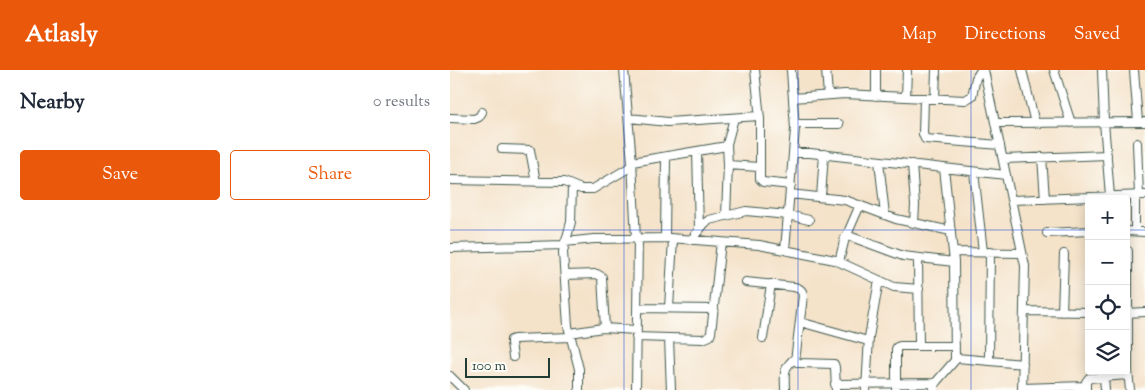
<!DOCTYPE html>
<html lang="en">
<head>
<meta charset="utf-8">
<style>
  body { margin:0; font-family:"Sorts Mill Goudy",serif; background:#f6f6f7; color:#1f2937 }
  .controls { position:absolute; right:15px; bottom:15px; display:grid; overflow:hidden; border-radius:5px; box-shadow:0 2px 12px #0003 }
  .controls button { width:45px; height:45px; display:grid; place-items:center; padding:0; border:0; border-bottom:1px solid #e0e1e3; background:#fff; color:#1f2937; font:25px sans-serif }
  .scale { position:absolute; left:15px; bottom:12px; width:85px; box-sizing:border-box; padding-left:5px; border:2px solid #1f3d34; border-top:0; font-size:14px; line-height:18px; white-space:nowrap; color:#1f3d34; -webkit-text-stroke:4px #fdfcf7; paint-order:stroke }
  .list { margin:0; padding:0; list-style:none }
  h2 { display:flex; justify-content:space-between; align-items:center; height:65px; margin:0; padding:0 20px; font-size:21px }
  h2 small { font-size:16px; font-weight:400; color:#747a83 }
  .actions { display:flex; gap:10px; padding:15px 20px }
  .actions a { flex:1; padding:11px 0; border:1px solid #ea580c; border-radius:5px; text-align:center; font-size:18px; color:#ea580c }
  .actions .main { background:#ea580c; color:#fff }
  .icon { flex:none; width:28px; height:28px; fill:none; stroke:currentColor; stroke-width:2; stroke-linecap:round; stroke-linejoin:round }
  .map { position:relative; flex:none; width:695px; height:320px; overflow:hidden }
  header { display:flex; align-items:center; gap:30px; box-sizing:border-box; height:70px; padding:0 25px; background:#ea580c; color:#fff }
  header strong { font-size:24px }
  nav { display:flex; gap:28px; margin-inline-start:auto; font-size:18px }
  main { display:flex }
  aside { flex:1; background:#fff }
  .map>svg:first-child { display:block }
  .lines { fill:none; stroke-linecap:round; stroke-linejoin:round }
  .minor-casing { stroke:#3f564a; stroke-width:10 }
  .minor { stroke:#fff; stroke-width:8 }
  .grid { fill:none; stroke:#1d4ed8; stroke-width:1; stroke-opacity:0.55 }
</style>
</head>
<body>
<header>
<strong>Atlasly</strong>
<nav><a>Map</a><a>Directions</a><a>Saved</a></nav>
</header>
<main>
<aside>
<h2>Nearby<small>0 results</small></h2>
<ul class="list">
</ul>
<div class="actions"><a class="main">Save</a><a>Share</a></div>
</aside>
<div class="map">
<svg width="695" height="320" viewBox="0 0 695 320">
  <rect width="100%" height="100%" fill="#fdfcf7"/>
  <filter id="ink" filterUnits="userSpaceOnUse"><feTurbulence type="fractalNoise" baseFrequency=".02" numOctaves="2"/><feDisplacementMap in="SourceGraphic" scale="10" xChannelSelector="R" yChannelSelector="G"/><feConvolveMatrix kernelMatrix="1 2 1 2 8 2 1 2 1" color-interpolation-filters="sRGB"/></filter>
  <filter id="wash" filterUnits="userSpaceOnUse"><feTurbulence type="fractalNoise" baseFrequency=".0096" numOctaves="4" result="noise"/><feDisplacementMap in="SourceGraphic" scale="20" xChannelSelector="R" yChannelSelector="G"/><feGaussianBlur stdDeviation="1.12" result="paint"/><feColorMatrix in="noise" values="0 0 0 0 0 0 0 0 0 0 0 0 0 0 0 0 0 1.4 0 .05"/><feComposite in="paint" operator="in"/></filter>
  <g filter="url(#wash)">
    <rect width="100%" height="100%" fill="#f4e2c9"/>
  </g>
  <g filter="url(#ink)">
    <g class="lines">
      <defs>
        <path id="minor" d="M 174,0 L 182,92 L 186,169
          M 305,0 L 310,49 L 310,109 L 313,112 L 341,115
          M 376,0 L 378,25
          M 426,0 L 426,26
          M 534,0 L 575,196 L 572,320
          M 572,0 L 585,53
          M 604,0 L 621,53
          M 652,0 L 654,52 L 660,126
          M 684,0 L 688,52
          M 456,27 L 457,0
          M 343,28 L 395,24 L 515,30 L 522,26 L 526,8 L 531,0
          M 474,28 L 473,64 L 475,69 L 550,75
          M 485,28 L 486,0
          M 0,48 L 24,49 L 29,47 L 32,42
          M 179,48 L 218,52 L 309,46
          M 545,53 L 695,52
          M 345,54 L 389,54
          M 687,73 L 689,125
          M 52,79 L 80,80 L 86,112
          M 247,81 L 249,160
          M 343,83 L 360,83 L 556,105
          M 592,87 L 595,129
          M 553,89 L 657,85
          M 429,91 L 435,145
          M 182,92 L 277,76
          M 462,94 L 465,135 L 464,153
          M 278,95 L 309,97
          M 494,98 L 504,192 L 505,290
          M 524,102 L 533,182
          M 0,110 L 114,112 L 131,119 L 143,119 L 182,96
          M 122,116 L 121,152 L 113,182 L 118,256 L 129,299 L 129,320
          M 340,124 L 395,130 L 446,149 L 501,161
          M 371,127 L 374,84
          M 562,130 L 695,125
          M 276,146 L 278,95 L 277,74 L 284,48
          M 676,161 L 695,162
          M 685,161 L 685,125
          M 597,163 L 639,161
          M 396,167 L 410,135
          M 215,168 L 216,87
          M 241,170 L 255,153 L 259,150 L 296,141 L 338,145 L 359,150
          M 115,172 L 144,169 L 220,168 L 309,175 L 385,190 L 444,217 L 469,219
          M 0,178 L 114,175
          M 335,180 L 345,59 L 341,0
          M 678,181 L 678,301 L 680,320
          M 503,182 L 572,183
          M 468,188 L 469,276
          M 389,192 L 395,168 L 399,166 L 453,186 L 504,192
          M 115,205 L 147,204 L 152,207 L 155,258
          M 296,212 L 344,217 C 349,218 353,220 353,226 L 345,291 L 349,293 L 384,294 L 385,297 L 386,320
          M 187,238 L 264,239
          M 219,238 L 223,169
          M 574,241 L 639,242
          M 612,242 L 614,184
          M 676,243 L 695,242
          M 350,252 L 418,271
          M 120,263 L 153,258 L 186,260
          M 186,267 L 253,269 L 260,266 L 261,263 L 271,172
          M 219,268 L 221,320
          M 313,268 L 321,214
          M 63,287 L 61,273 L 61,270 L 64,269 L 121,267
          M 539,291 L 540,182
          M 0,306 L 14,320
          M 654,307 L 655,320
          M 385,314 L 485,313
          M 572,318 L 635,316
          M 186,320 L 188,169
          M 335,320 C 335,304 332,299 345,288
          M 416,320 L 419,267 L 429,210
          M 446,320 L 446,279 L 447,277 L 450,276 L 505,276
          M 484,320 L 484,315 L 487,311 L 507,288 L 573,294
          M 636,320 L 636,312 L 639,308 L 678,305"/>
      </defs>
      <use href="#minor" class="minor-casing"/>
      <use href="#minor" class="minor"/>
    </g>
  </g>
  <path class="grid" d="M 174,0 L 174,320M 348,0 L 348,320M 521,0 L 521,320M 0,160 L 639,160M 676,160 L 695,160"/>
</svg>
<div class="controls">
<button>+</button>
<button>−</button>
<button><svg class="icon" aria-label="locate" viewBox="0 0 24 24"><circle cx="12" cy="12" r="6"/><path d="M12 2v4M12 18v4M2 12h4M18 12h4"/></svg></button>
<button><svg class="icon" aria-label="layers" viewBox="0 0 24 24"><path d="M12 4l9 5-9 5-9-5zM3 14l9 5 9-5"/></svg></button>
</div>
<div class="scale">100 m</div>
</div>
</main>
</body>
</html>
